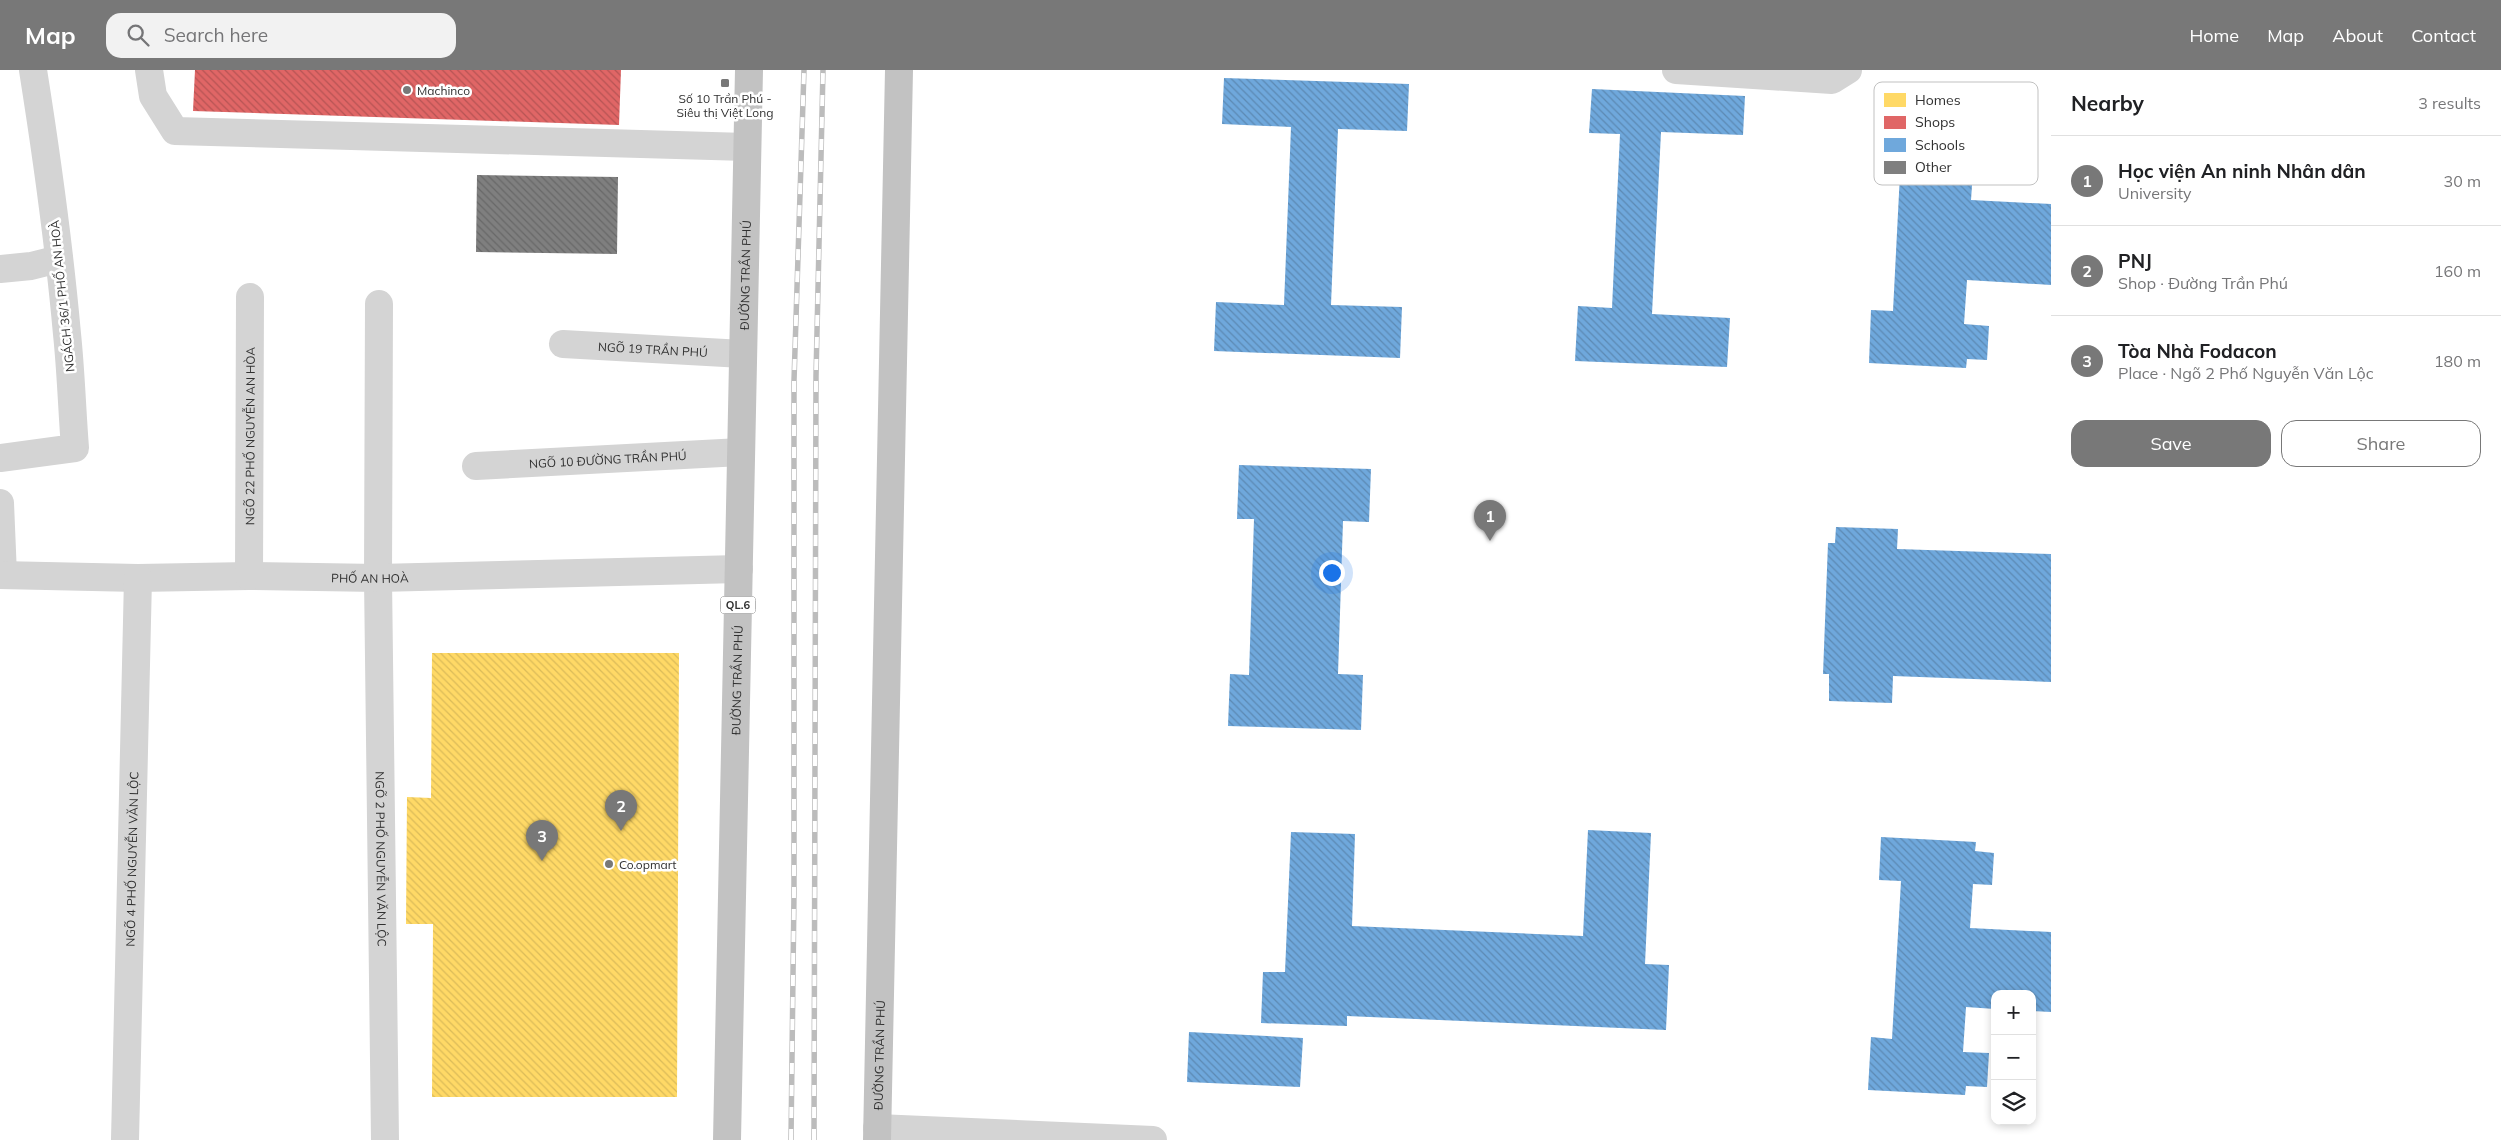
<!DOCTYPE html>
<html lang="en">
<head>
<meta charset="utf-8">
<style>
  body { margin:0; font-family:Mulish,sans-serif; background:#f2f2f2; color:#202124 }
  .controls { position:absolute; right:15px; bottom:15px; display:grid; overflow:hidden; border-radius:10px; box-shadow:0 2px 8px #0003 }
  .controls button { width:45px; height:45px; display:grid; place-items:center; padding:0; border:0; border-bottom:1px solid #e0e0e0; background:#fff; color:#202124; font:25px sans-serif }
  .you { position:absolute; left:1331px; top:502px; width:18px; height:18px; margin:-12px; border:4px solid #fff; border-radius:50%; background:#1a73e8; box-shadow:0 0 0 8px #1a73e833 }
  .badge { display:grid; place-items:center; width:32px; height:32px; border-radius:50%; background:#787878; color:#fff; font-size:16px; font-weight:700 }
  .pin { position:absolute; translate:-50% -41px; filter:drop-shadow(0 1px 2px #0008) }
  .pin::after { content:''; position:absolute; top:26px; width:18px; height:15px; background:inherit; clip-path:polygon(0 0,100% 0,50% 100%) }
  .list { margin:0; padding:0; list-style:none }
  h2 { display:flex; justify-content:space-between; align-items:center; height:65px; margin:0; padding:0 20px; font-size:21px }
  h2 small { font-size:16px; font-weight:400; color:#757577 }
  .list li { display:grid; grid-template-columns:32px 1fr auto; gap:15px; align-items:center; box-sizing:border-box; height:90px; padding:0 20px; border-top:1px solid #e0e0e0 }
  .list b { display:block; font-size:19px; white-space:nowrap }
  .list p { margin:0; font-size:16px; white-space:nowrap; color:#757577 }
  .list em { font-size:16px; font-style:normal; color:#757577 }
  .actions { display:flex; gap:10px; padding:15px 20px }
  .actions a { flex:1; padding:11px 0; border:1px solid #787878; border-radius:15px; text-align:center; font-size:18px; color:#787878 }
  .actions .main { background:#787878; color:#fff }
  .icon { flex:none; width:28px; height:28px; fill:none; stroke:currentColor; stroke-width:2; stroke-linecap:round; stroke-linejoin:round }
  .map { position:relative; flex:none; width:2051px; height:1070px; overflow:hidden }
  header { display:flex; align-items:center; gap:30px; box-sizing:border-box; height:70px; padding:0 25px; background:#787878; color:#fff }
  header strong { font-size:24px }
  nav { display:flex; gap:28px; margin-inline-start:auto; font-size:18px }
  .search { width:350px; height:45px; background:#f2f2f2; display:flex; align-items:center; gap:12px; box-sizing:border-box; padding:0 18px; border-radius:15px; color:#757577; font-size:19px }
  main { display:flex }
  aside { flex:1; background:#fff }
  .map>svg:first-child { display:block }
  .homes { fill:url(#homes-back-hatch) }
  .shops { fill:url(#shops-back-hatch) }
  .schools { fill:url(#schools-back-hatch) }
  .building { fill:url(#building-back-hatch) }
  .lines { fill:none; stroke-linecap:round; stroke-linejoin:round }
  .minor { stroke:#d4d4d4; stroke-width:28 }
  .highway { stroke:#c2c2c2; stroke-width:28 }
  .rail-casing { stroke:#bcbcbc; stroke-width:5.5 }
  .rail { stroke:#fff; stroke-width:4; stroke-dasharray:11; stroke-linecap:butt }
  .poi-dot { fill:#787878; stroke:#fff; stroke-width:2 }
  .labels { text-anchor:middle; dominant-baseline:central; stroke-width:5; stroke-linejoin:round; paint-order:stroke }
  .shield { fill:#fff; stroke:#6e6e6e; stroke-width:1 }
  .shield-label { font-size:11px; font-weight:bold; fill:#303030 }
  .poi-label { font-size:12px; fill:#303030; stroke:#fff; text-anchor:start }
  .street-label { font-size:12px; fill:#303030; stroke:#fff }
  .key { fill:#fff; stroke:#c1c1c1; stroke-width:1 }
  .key-label { font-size:14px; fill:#303030 }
</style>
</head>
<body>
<header>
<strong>Map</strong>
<div class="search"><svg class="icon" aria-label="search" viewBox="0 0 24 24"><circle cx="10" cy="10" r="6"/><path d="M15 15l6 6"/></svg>Search here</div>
<nav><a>Home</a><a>Map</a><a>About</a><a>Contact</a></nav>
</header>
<main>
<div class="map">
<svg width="2051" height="1070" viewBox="0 0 2051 1070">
  <defs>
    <pattern id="homes-back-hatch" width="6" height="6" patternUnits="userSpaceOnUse" patternTransform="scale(1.25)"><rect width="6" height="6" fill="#ffd966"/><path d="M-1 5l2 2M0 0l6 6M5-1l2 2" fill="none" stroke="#dbbb59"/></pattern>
    <pattern id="shops-back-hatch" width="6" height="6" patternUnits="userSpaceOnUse" patternTransform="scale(1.25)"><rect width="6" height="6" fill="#e06666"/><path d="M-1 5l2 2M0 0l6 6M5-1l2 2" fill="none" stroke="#b65454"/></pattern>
    <pattern id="schools-back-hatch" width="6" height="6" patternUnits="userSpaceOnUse" patternTransform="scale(1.25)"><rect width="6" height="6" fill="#6fa8dc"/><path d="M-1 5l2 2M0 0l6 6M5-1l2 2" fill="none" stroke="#5c89b3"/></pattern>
    <pattern id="building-back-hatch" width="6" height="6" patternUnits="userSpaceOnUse" patternTransform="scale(1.25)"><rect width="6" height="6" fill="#7f7f7f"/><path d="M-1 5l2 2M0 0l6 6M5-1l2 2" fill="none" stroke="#686868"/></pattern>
  </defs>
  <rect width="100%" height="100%" fill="#fff"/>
  <path class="homes" d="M 432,583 L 679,583 L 677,1027 L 432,1027 L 433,854 L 406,854 L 407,727 L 431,728 Z"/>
  <path class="shops" d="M 195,0 L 621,0 L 619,55 L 193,41 Z"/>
  <path class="schools" d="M 1224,8 L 1409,14 L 1407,61 L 1338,59 L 1331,235 L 1402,237 L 1400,288 L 1214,281 L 1216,232 L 1284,235 L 1291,57 L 1222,54 Z
    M 1592,19 L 1745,26 L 1743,65 L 1661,62 L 1652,244 L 1730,248 L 1727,297 L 1575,291 L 1578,236 L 1612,238 L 1620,64 L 1589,63 Z
    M 1882,39 L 1976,45 L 1976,54 L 1994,55 L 1992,88 L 1974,87 L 1971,130 L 2051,134 L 2051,215 L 1967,210 L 1964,254 L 1989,256 L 1987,290 L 1967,289 L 1966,298 L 1869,293 L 1871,240 L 1893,241 L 1901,84 L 1879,83 Z
    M 1239,395 L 1371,399 L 1369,452 L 1343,451 L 1338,604 L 1363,605 L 1361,660 L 1228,656 L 1230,604 L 1249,605 L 1254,449 L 1237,449 Z
    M 1836,457 L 1898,459 L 1897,479 L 2051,484 L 2051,612 L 1893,606 L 1892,633 L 1829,631 L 1829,604 L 1823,604 L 1828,473 L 1835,473 Z
    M 1588,760 L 1651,763 L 1645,894 L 1669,895 L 1666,960 L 1347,946 L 1347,956 L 1261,953 L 1263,902 L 1285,902 L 1291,762 L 1355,764 L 1352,856 L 1583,866 Z
    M 1881,767 L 1976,772 L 1975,781 L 1994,783 L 1992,815 L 1973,814 L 1970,858 L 2051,862 L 2051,942 L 2032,941 L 2032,924 L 1995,924 L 1995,939 L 1966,937 L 1963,982 L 1989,983 L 1987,1017 L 1966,1016 L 1965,1025 L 1868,1020 L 1871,967 L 1892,969 L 1901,811 L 1879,810 Z
    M 1189,962 L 1303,968 L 1300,1017 L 1187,1012 Z"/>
  <path class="building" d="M 477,105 L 618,107 L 617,184 L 476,182 Z"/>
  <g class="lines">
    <g class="minor">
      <path d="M 149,0 L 153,26 L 175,61 L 747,77"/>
      <path d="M 1676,0 L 1832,10 L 1848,0"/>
      <path d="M 0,199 L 31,196 L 59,189"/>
      <path id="s1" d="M 379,234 L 378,508 L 385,1070"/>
      <path id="s2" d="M 563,274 L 743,284"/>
      <path d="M 0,388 L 75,378 C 72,340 71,302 67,264 C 59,175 47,88 33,0"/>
      <path id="s3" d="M 476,396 L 741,382"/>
      <path d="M 0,433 L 3,505"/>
      <path id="s4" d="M 0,505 L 138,508 L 249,506 L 378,508 L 739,499"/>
      <path id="s5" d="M 249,506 L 250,227"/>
      <path d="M 877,1058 L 1153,1070"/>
      <path id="s6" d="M 125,1070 L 138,508"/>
    </g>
    <g class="highway">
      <path id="s7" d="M 727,1070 L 749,0"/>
      <path id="s8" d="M 877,1070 L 899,0"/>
    </g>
    <defs>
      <path id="rail" d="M 791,1070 L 794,823 L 794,311 L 804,0
        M 814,1070 L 816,306 L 823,0"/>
    </defs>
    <use href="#rail" class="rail-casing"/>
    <use href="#rail" class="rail"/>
  </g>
  <g class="poi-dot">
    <rect x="720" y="8" width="10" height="10" rx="2.5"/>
    <circle cx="407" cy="20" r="5"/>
    <circle cx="609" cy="794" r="5"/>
  </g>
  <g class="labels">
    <rect class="shield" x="720.5" y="526.5" width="35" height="17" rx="4"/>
    <g class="shield-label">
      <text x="738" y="535">QL.6</text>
    </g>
    <g class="poi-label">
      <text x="417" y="20">Machinco</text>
      <text x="725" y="28" text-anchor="middle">Số 10 Trần Phú -<tspan x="725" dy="14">Siêu thị Việt Long</tspan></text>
      <text x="619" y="794">Co.opmart</text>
    </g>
    <g class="street-label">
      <text stroke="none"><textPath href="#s7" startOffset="865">ĐƯỜNG TRẦN PHÚ</textPath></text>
      <text transform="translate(62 226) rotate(-96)">NGÁCH 36/1 PHỐ AN HOÀ</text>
      <text stroke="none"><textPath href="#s2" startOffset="90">NGÕ 19 TRẦN PHÚ</textPath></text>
      <text stroke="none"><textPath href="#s5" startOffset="140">NGÕ 22 PHỐ NGUYỄN AN HÒA</textPath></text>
      <text stroke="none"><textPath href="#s3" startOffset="132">NGÕ 10 ĐƯỜNG TRẦN PHÚ</textPath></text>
      <text stroke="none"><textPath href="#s4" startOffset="370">PHỐ AN HOÀ</textPath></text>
      <text stroke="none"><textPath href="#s7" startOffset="460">ĐƯỜNG TRẦN PHÚ</textPath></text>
      <text stroke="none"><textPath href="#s6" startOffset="281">NGÕ 4 PHỐ NGUYỄN VĂN LỘC</textPath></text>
      <text stroke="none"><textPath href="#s1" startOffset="555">NGÕ 2 PHỐ NGUYỄN VĂN LỘC</textPath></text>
      <text stroke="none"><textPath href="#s8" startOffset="85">ĐƯỜNG TRẦN PHÚ</textPath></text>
    </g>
  </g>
  <rect x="1874" y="12" width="164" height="103" rx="8" class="key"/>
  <rect x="1884" y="23" width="22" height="14" fill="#ffd966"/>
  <rect x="1884" y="46" width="22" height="13" fill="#e06666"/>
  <rect x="1884" y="68" width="22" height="14" fill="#6fa8dc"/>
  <rect x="1884" y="91" width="22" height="13" fill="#7f7f7f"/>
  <g class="key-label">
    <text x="1915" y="35">Homes</text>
    <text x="1915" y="57">Shops</text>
    <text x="1915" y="80">Schools</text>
    <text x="1915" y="102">Other</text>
  </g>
</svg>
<div class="controls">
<button>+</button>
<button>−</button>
<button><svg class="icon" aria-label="layers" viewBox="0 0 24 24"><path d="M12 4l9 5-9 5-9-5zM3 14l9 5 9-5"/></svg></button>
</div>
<div class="you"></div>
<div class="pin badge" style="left:1490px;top:471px">1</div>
<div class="pin badge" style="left:621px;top:761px">2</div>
<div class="pin badge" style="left:542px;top:791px">3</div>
</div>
<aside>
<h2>Nearby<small>3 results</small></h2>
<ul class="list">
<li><span class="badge">1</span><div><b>Học viện An ninh Nhân dân</b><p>University</p></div><em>30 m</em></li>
<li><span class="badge">2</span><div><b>PNJ</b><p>Shop · Đường Trần Phú</p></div><em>160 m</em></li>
<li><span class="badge">3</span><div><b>Tòa Nhà Fodacon</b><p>Place · Ngõ 2 Phố Nguyễn Văn Lộc</p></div><em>180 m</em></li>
</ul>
<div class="actions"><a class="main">Save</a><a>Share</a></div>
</aside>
</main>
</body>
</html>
